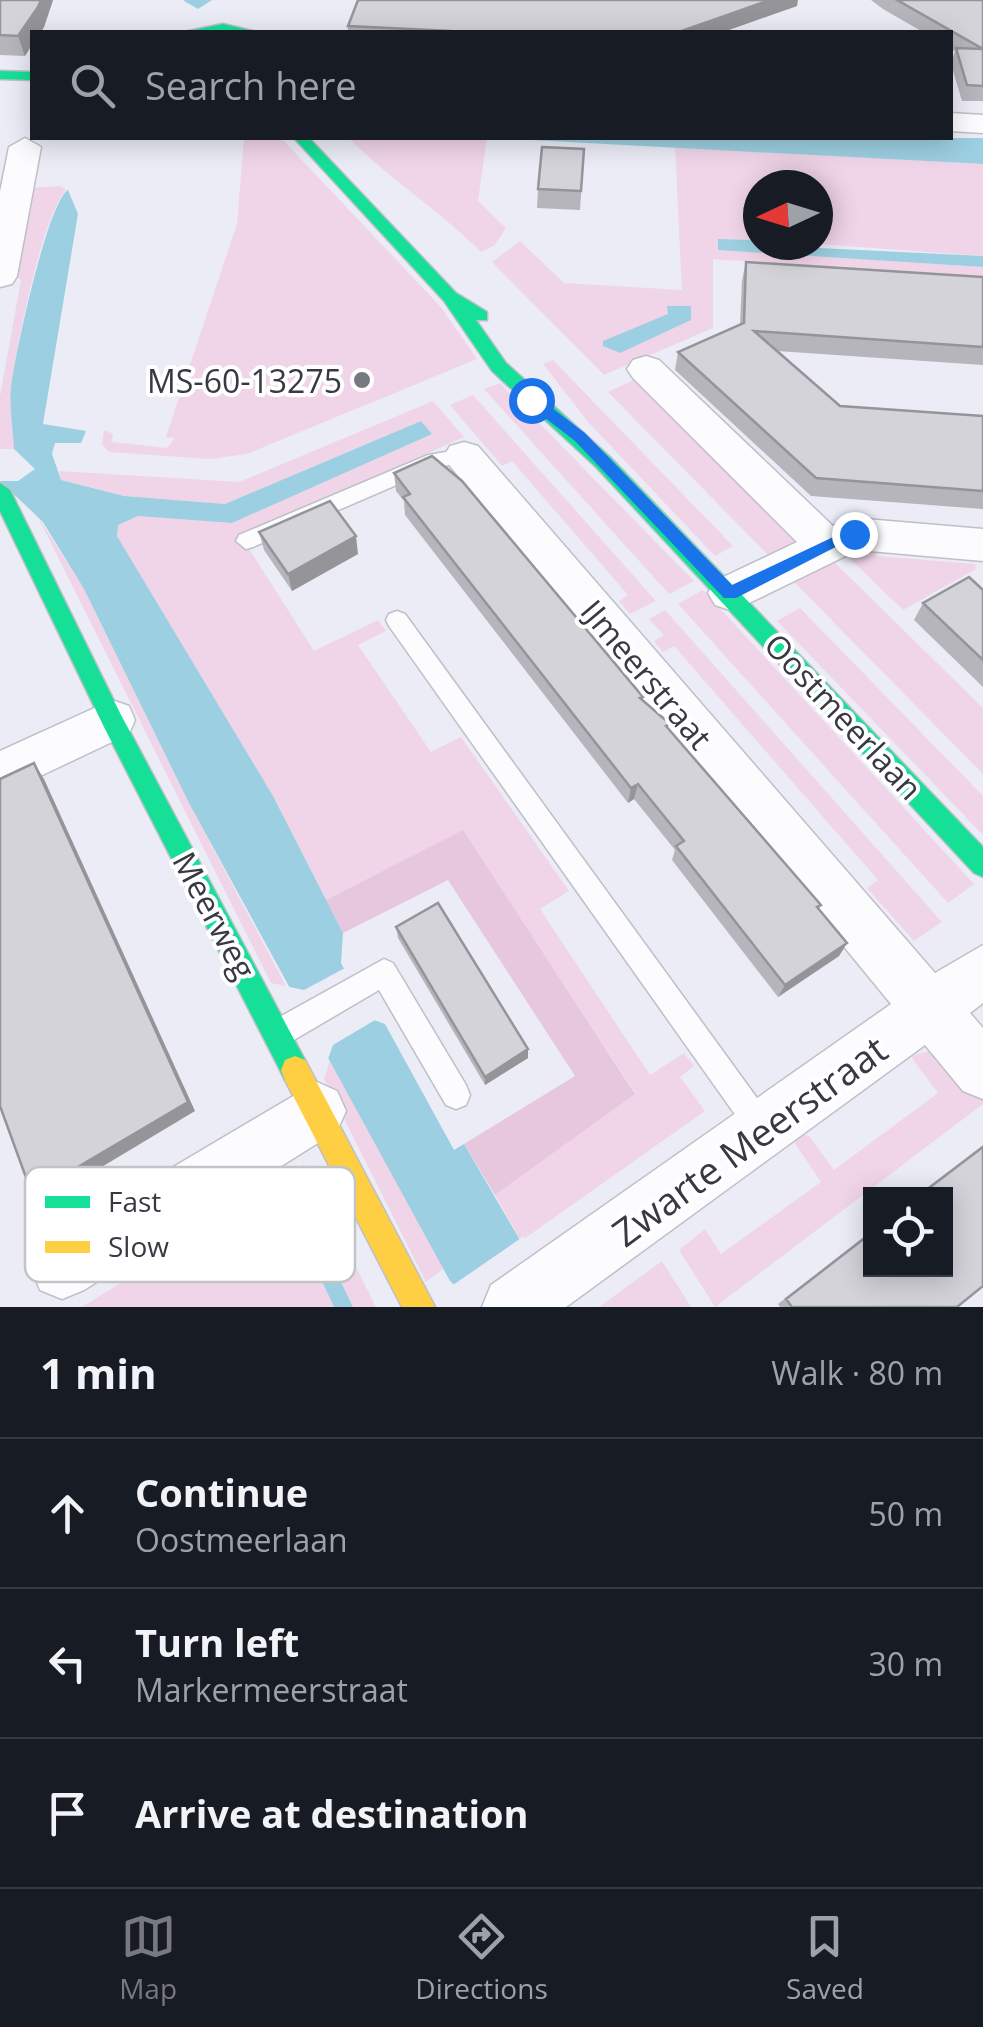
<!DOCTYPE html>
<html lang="en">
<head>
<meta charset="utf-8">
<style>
  body { margin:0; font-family:"Open Sans",sans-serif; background:#20242c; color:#f1f3f6 }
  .controls { position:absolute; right:30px; bottom:30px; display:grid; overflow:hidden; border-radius:0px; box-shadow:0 5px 25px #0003 }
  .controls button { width:90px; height:90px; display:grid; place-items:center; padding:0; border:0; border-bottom:2px solid #363941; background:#171b24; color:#f1f3f6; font:50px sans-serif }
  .compass { position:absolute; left:743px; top:170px; width:90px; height:90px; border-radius:50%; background:#171b24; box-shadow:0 5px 25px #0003; rotate:266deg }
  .stop { position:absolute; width:30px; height:30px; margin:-22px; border:8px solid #1a73e8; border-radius:50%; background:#fff }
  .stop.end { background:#1a73e8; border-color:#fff; box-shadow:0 2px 10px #0008 }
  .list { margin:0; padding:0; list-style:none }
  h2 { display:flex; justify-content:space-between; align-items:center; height:130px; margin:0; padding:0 40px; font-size:42px }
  h2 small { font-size:32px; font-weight:400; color:#9ea1a6 }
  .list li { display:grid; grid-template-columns:65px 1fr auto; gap:30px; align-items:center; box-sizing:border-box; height:150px; padding:0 40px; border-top:2px solid #363941 }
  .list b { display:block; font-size:38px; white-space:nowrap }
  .list p { margin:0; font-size:32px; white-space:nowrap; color:#9ea1a6 }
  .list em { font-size:32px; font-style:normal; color:#9ea1a6 }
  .icon { flex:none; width:55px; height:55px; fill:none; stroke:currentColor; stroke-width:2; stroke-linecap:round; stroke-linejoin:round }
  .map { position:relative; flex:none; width:983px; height:1307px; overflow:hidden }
  .search { position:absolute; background:#171b24; box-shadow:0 5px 25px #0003; left:30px; right:30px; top:30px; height:110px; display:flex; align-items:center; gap:25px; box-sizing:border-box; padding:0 35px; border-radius:0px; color:#9ea1a6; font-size:38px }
  .sheet { height:580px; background:#171b24 }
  nav { display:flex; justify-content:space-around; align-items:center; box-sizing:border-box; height:140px; border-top:2px solid #363941; background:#171b24; font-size:28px; color:#9ea1a6 }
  nav a { display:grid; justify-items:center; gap:5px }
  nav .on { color:#777881 }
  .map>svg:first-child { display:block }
  .green { fill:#f0d5e8 }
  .forest { fill:#e6c7dd }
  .water { fill:#9ccfe1 }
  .pier { fill:#ebecf6 }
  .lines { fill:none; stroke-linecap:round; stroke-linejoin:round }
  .canal { fill:#9ccfe1; fill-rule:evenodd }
  .lane-casing { stroke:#bebfc8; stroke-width:3 }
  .street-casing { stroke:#bebfc8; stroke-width:3 }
  .fast-casing { stroke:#bebfc8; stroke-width:3 }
  .slow-casing { stroke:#bebfc8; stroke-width:3 }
  .lane { fill:#fcfcfe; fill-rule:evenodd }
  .street { fill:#fcfcfe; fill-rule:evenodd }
  .fast { fill:#16e098; fill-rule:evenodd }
  .slow { fill:#ffcf43; fill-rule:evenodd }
  .wall { fill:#b6b5bb }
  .shaded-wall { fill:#949499 }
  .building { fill:#d4d3da; stroke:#949499; stroke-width:2.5 }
  .route { fill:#1a73e8 }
  .poi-dot { fill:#777881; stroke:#fff; stroke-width:4 }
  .labels { text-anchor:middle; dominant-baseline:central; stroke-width:8; stroke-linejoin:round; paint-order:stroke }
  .poi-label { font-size:32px; fill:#383942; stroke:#fff; text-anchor:end }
  .street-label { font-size:32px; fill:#383942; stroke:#fff }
  .near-street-label { font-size:38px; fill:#383942; stroke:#fff }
  .key { fill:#fff; stroke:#c3c4c6; stroke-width:2.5 }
  .key-label { font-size:28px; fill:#383942 }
</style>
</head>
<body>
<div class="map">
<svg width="983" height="1307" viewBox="0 0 983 1307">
  <rect width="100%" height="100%" fill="#ebecf6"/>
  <path class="green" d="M 244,138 L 281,138 L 440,306 L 477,359 L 247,454 L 209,459 L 109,452 L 102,444 L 104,430 L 113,434 L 112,442 L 167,448 L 175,438 L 166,437 L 237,224 Z
    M 349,138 L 487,138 L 478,201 L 506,228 L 495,245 L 481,252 C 439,210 390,180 349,138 Z
    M 675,147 L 983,164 L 983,256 L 818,244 L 818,185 L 758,185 L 758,240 L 718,239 L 718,249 L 983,267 L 983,277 L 713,259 L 713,328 L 604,375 L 492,262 L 520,241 L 564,283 L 682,290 Z
    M 61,186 L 66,190 C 41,220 17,343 12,386 C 9,406 13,429 14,449 L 0,449 L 0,396 L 21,280 L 12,274 L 28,188 Z
    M 553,360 L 733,546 L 715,556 L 589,423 L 543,364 Z
    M 644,375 L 811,539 L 772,559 L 608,392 Z
    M 500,383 L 694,581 L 669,594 L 484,389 Z
    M 473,395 L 656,601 L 630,614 L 619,601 L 628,595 L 512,461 L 502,466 L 450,405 Z
    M 433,401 L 464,437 L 241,536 L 314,651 L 378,620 L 386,631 L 358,645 L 431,752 L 461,737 L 569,891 L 540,909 L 650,1075 L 684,1053 L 694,1066 L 680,1077 L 705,1111 L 521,1241 L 495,1195 L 635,1093 L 463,831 L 326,900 L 273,796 L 117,536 L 118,525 L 138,516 L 232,523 L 431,433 L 421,421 L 225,504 L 124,496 L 61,480 L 59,471 L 239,482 Z
    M 37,515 L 84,589 L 190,805 L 286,986 L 271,983 Z
    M 875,543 L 877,556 L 975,564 L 976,569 L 903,610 L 841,550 Z
    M 828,556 L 983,708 L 983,774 L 789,577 Z
    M 703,590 L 974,884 L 948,903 L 678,604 Z
    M 800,608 L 983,796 L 983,835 L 777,621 Z
    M 665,610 L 942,922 L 914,941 L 867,888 L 878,880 L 674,646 L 663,652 L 654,641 L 664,635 L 649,619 Z
    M 924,1052 L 933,1052 L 983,1097 L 983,1104 L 715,1307 L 679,1250 L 705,1229 L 721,1254 L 821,1182 L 794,1142 L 803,1134 L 809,1136 L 834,1170 L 938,1093 L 913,1060 L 912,1056 Z
    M 330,1060 L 444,1268 L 426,1282 L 324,1079 Z
    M 304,1164 L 376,1307 L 353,1307 L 295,1186 L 287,1179 Z
    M 276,1186 L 334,1307 L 82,1307 Z
    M 662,1261 L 691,1307 L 599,1307 Z"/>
  <path class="forest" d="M 463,830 L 635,1094 L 495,1195 L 464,1144 L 575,1076 L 448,880 L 343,933 L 326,900 Z"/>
  <path class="water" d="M 493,138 L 983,138 L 983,164 Z
    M 68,190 L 78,214 L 43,424 L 86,431 L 81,443 L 55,443 L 52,454 L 61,480 L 124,496 L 225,504 L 421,421 L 432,434 L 232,523 L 138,516 L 118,525 L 117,536 L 273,796 L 343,933 L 341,963 L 371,1019 L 385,1024 L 454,1150 L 464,1144 L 559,1307 L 459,1289 L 450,1281 L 190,805 L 84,589 L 43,522 L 0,481 L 18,481 L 35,469 L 14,449 C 13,429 9,407 11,387 C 15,355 47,204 68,190 Z
    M 718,239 L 758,240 L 758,245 L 983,256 L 983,267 L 718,250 Z
    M 667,306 L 691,306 L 691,320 L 620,353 L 603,346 L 603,341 L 668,314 Z
    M 289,1182 L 295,1186 L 353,1307 L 334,1307 L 281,1194 L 281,1187 Z"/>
  <path class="pier" d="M 345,968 L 375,1020 L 333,1045 L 328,1059 L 285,986 L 304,990 Z
    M 524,1236 L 564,1307 L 465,1307 L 453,1285 Z"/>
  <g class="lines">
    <path class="canal" d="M 212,0 L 198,9 L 184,1 L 184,0 Z"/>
    <defs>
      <path id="lane" d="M 464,449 L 471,451 L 474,456 L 471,461 L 438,467 L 253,547 L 246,549 L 236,541 L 239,535 L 428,455 Z
        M 397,611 L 405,614 L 773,1120 L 777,1130 L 773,1140 L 763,1144 L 753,1140 L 389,626 L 386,620 L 389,614 Z
        M 384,959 L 393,963 L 466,1085 L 470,1095 L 466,1105 L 456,1109 L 446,1105 L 379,990 L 287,1044 L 277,1048 L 267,1044 L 263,1034 L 267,1024 Z"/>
      <path id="street" d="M 950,113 L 983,115 L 983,133 L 950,131 Z
        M 25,138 L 41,147 L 17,276 L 12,284 L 0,287 L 0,192 L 9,147 Z
        M 646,356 L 659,360 L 833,526 L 854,518 L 983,529 L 983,561 L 858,550 L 745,605 L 730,610 L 715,605 L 708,593 L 715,581 L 797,542 L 633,378 L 627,369 L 633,360 Z
        M 464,442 L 478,446 L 935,973 L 983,945 L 983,1003 L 970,1013 L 983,1028 L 983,1099 L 963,1091 L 925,1045 L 566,1307 L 482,1307 L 491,1285 L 891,1004 L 450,466 L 444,456 L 450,446 Z
        M 112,700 L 129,706 L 135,720 L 129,734 L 0,795 L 0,751 Z
        M 317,1082 L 337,1091 L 346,1111 L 337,1131 L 84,1290 L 62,1299 L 40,1290 L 31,1268 L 40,1246 Z"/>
      <path id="fast" d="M 223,24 L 257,32 L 184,32 Z
        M 0,71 L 32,72 L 32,80 L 0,79 Z
        M 294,138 L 309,138 L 456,293 L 487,312 L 487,320 L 476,320 L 506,363 L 610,457 L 983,847 L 983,877 L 974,873 L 596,467 L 492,371 L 444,301 Z
        M 0,483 L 10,490 L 120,713 L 305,1060 L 309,1070 L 305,1080 L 295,1084 L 285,1080 L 104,727 L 0,511 Z"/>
      <path id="slow" d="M 295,1056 L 305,1060 L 435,1307 L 402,1307 L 285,1080 L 281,1070 L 285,1060 Z"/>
    </defs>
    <use href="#lane" class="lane-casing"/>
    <use href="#street" class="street-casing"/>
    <use href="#fast" class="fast-casing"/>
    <use href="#slow" class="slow-casing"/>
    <use href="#lane" class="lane"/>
    <use href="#street" class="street"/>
    <use href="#fast" class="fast"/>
    <use href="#slow" class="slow"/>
  </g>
  <path class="wall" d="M 0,0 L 53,0 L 44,27 L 25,56 L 0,55 Z
    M 871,0 L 983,0 L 983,101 L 962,101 L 951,64 L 955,51 L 950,49 L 950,32 L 923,32 L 883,9 Z
    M 797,6 L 723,32 L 348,32 L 348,26 Z
    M 584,149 L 580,210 L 537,208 L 538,189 Z
    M 746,262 L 983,277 L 983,365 L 777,351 L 840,406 L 983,416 L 983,509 L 811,496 L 675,370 L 678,352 L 740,324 L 742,280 Z
    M 394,473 L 642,700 L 669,729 L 821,905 L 819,909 L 847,943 L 839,956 L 778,997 L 672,860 L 675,850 L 634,799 L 628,803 L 405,515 L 404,501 L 396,491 Z
    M 259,532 L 358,554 L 292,591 L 264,550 Z
    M 983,590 L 983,687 L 914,620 L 923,603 Z
    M 396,927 L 528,1049 L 528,1058 L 485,1085 L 398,938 Z
    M 983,1145 L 983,1286 L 957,1307 L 780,1307 L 778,1304 L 870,1232 L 870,1270 L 946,1194 L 919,1194 Z"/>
  <path class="shaded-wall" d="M 41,0 L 53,0 L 44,27 L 41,32 L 32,32 L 32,44 L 25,56 L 18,36 Z
    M 770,0 L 798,0 L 797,6 L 723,32 L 679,32 Z
    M 356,536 L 358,554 L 292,591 L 288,574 Z
    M 34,763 L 44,779 L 195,1111 L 45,1201 L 32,1194 Z
    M 638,784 L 634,799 L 628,803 L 631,788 Z
    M 847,943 L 839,956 L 778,997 L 785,985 Z
    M 528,1049 L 528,1058 L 485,1085 L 485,1077 Z"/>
  <path class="building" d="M 0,0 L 41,0 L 38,7 L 18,36 L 0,35 Z
    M 358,0 L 770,0 L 679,32 L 450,32 L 450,31 L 348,26 Z
    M 897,0 L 983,0 L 983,49 Z
    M 956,48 L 983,49 L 983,86 L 967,85 Z
    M 542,147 L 584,149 L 581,191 L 538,189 Z
    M 746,262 L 983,277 L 983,347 L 754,331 L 840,406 L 983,416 L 983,491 L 816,478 L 678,352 L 744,323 Z
    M 432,456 L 462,481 L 643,697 L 640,698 L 670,724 L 666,726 L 821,905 L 817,907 L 847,943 L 785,985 L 676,846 L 684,841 L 638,784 L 631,788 L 403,497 L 410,494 L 394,473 Z
    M 330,501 L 356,536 L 288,574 L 259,532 Z
    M 969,577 L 983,590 L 983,660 L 923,603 Z
    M 34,763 L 188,1102 L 32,1194 L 0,1106 L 0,779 Z
    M 438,903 L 528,1049 L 485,1077 L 396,927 Z
    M 983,1147 L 983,1286 L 957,1307 L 792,1307 L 786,1299 L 870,1234 L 870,1270 L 946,1270 L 946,1194 L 921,1194 Z"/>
  <path class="route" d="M 526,396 L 536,396 L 585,433 L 732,585 L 848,530 L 861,534 L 736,598 L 724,598 L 575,441 L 526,403 Z"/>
  <circle class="poi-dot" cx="362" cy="380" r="10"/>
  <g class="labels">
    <g class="poi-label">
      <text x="342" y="380">MS-60-13275</text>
    </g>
    <g class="street-label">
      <text transform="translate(647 674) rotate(50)">IJmeerstraat</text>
      <text transform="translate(844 716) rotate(47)">Oostmeerlaan</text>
      <text transform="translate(215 915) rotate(62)">Meerweg</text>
    </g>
    <g class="near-street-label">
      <text transform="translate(749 1140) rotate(-36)">Zwarte Meerstraat</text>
    </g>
  </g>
  <rect x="25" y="1167" width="330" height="115" rx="15" class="key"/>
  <rect x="45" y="1196" width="45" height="12" fill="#16e098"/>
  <rect x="45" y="1241" width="45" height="12" fill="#ffcf43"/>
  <g class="key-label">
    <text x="108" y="1212">Fast</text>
    <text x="108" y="1257">Slow</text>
  </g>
</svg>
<div class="controls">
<button><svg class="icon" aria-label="locate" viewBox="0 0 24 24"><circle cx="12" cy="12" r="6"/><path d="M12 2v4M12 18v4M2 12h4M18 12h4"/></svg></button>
</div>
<svg class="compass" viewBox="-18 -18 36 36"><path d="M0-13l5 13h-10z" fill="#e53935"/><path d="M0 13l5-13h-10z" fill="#9ea1a6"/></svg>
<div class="stop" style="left:531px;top:400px"></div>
<div class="stop end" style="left:854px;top:534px"></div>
<div class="search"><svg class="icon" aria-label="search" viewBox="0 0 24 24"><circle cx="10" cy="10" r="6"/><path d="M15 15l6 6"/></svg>Search here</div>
</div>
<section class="sheet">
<h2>1 min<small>Walk · 80 m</small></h2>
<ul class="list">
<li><svg class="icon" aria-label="ahead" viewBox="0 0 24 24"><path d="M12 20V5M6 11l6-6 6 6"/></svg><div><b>Continue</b><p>Oostmeerlaan</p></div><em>50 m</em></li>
<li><svg class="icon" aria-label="left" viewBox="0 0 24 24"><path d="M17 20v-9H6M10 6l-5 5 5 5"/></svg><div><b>Turn left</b><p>Markermeerstraat</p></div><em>30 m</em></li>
<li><svg class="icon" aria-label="arrive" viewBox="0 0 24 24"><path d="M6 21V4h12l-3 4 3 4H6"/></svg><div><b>Arrive at destination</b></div></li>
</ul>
</section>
<nav>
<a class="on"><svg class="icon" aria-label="map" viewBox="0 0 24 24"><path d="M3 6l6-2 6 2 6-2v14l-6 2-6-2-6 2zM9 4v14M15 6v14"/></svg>Map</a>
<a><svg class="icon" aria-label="directions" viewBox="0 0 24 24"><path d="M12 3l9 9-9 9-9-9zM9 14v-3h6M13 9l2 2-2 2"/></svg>Directions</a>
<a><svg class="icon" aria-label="saved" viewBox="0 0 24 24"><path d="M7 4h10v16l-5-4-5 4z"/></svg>Saved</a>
</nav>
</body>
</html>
